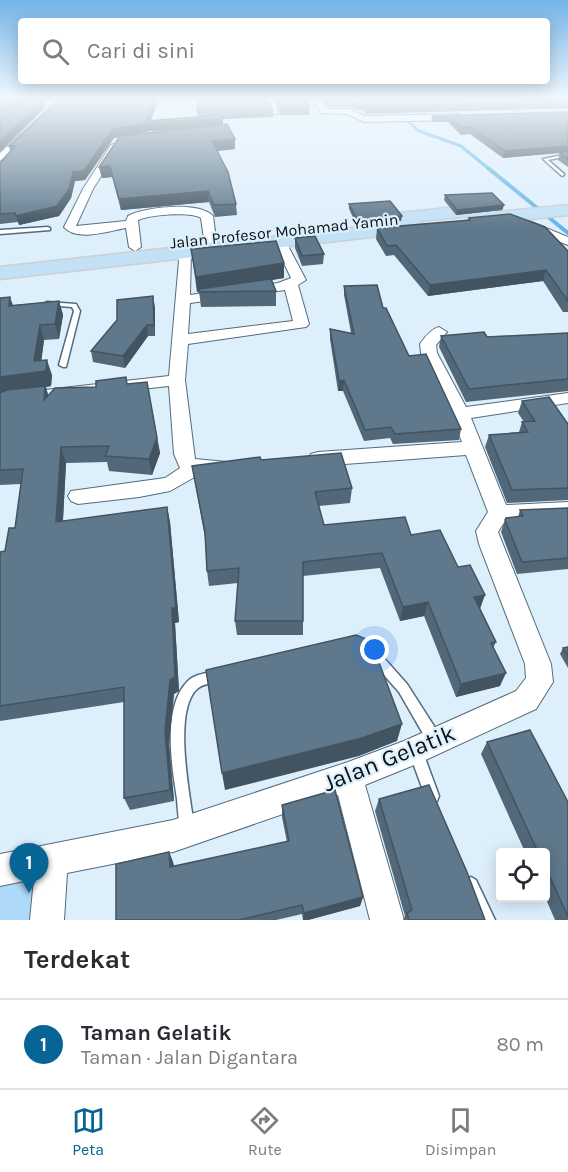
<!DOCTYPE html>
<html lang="id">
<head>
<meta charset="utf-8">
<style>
  body { margin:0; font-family:Karla,sans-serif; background:#f2f2f3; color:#2b2b33 }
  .controls { position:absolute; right:18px; bottom:18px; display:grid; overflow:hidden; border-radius:6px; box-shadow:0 3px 15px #0003 }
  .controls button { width:54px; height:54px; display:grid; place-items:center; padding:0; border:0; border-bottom:2px solid #e1e1e2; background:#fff; color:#2b2b33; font:30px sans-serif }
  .you { position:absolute; left:375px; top:650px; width:21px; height:21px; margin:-15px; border:4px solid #fff; border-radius:50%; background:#1a73e8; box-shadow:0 0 0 9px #1a73e833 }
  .badge { display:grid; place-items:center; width:39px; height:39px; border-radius:50%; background:#066595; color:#fff; font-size:20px; font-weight:700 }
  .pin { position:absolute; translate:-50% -50px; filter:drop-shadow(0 2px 3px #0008) }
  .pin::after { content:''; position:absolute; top:32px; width:21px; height:18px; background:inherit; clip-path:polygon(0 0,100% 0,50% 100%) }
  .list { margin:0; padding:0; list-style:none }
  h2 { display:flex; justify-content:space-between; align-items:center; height:78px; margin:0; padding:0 24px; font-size:26px }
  h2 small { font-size:20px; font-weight:400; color:#7c7c81 }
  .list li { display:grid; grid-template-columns:39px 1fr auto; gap:18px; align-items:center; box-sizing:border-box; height:90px; padding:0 24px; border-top:2px solid #e1e1e2 }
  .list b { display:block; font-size:22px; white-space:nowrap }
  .list p { margin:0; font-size:20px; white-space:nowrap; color:#7c7c81 }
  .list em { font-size:20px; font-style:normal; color:#7c7c81 }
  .icon { flex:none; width:33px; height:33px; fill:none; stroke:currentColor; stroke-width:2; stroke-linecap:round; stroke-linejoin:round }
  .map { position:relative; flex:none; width:568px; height:920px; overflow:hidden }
  .search { position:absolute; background:#fff; box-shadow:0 3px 15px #0003; left:18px; right:18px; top:18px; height:66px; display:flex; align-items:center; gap:15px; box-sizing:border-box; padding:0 21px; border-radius:6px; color:#7c7c81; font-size:22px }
  .sheet { height:168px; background:#fff }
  nav { display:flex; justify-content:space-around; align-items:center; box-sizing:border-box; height:84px; border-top:2px solid #e1e1e2; background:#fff; font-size:16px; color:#7c7c81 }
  nav a { display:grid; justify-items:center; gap:3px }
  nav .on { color:#066595 }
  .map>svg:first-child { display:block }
  .green { fill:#afd9f8 }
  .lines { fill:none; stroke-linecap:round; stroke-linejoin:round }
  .stream-far1 { stroke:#65b4e8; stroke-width:3 }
  .stream { stroke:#65b4e8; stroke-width:4 }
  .service-casing { stroke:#526b7d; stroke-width:3 }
  .minor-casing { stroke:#526b7d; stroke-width:2 }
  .primary-casing { stroke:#cdcfd1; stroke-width:3 }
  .service { fill:#fff; fill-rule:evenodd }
  .minor { fill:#fff; fill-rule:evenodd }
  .primary { fill:#c2e1f7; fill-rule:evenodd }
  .wall { fill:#526778; fill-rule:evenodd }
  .shaded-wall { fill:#425461 }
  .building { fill:#5f788b; stroke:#425461; stroke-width:1.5 }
  .labels { text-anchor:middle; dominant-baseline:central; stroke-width:4.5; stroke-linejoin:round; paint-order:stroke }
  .far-street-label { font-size:16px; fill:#071117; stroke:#deeffc }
  .near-street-label { font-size:24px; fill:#071117; stroke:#deeffc }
</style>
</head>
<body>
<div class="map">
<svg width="568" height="920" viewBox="0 0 568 920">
  <rect width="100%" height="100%" fill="#deeffc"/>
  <path class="green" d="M 60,855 L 55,920 L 0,920 L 0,866 Z"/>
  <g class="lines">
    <path class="stream-far1" d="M 384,99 L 419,131 L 461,146 L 489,169"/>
    <path class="stream" d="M 488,168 L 568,233"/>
    <defs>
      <path id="service" d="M 568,154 L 568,156 L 548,160 L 564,174 L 564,175 L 562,176 L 543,159 Z
        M 48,227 L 50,228 L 50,230 L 0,234 L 0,230 Z
        M 47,302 L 76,304 L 80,311 L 66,367 L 63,367 L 59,365 L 74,311 L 72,307 L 45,305 L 44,304 Z
        M 372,648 L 376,649 L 407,684 L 439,734 L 441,739 L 439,744 L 434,746 L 429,744 L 399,692 L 368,657 L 366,653 L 368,649 Z
        M 217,671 L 221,673 L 223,677 L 221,681 C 213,684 202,683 196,690 C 173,714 190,795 194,826 L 192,831 L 187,833 L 182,831 C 178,821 178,810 177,799 C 172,767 162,708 187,682 C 194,674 207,673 217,671 Z
        M 416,745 L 421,747 L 439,796 L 437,801 L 432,803 L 427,801 L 409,752 L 411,747 Z
        M 471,877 L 476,880 L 495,920 L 479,920 L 463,885 L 466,880 Z"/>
      <path id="minor" d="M 59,99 L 68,99 L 0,161 L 0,153 Z
        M 266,99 L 274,99 L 278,114 L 272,114 Z
        M 312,99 L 320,99 L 327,109 L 349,109 L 365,116 L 458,114 L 462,117 L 458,120 L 364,122 L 347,114 L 321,113 Z
        M 490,99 L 499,99 L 518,115 L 511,117 Z
        M 114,144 L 119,147 L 93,189 L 76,226 L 126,221 L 128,216 C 145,207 198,201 213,216 L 216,239 L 214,242 L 210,243 L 204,239 L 201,218 C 191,211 149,215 138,220 L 141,247 L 135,251 L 129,247 L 126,228 C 109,231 77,242 64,227 L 83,189 L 111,145 Z
        M 529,221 L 568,237 L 568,245 L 525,228 L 523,225 Z
        M 280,238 L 286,242 L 306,280 L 298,285 L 309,324 L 306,327 L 188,344 L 185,380 L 195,459 L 227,462 L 230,467 L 227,472 L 200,474 L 170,491 L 139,497 L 78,504 L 71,501 L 68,496 L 71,491 L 165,478 L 180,468 L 174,454 L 169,386 L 12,403 L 0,408 L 0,395 L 169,376 L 180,249 L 185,248 L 191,252 L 190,295 L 278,283 L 291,278 L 274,242 ZM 285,290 L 293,321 L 188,334 L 190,303 Z
        M 439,327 L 447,332 L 436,345 L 437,353 L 466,407 L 568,393 L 568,403 L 471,418 L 506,505 L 568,502 L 568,518 L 505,521 L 498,532 L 551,664 L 553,682 L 536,709 L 419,763 L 365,785 L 404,920 L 370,920 L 338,795 L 173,852 L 67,873 L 64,920 L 30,920 L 34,879 L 0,886 L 0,854 L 173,820 L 348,762 L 404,741 L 516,691 L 526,678 L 525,664 L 479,544 L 476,531 L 488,512 L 466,455 L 318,466 L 311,464 L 308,459 L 311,454 L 318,452 L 462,442 L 451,414 L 421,353 L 420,344 C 425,337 431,329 439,327 Z"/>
      <path id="primary" d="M 493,203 L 499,204 L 502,208 L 497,212 L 568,205 L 568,215 L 476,225 L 470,224 L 467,220 L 471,216 L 420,221 L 425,226 L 423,230 L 416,232 L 0,279 L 0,267 L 388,224 L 383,219 L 386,215 L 392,214 Z"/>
    </defs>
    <use href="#service" class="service-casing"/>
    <use href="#minor" class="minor-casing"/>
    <use href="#primary" class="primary-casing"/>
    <use href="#service" class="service"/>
    <use href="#minor" class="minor"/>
    <use href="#primary" class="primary"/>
  </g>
  <path class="wall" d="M 0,99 L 56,99 L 55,100 Z
    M 60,99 L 159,99 L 150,121 L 197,117 L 197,112 L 273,109 L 273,117 L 223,119 L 223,125 L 235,139 L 235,149 L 218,151 L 236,204 L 237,215 L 215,217 L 209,202 L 121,210 L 112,177 L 102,178 L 99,167 L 119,137 L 114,138 L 85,180 L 75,181 L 71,198 L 59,216 L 19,225 L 18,222 L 0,224 L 0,163 L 10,152 L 9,146 ZM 196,128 L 129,135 L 150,131 Z
    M 276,99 L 306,99 L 309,107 L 309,115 L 280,115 Z
    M 323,99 L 568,99 L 568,108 L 366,114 L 364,111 L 349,107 L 328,107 Z
    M 568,112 L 568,167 L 558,160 L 560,153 L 503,158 L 470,134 L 461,135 L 448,122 L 431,122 L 432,116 Z
    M 445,195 L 504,205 L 502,210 L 456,215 L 444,200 Z
    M 349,204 L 401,221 L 357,226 L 349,209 Z
    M 469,218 L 568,251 L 568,312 L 563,312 L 543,281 L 428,296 L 394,255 L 386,256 L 376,239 L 377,228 L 468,220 Z
    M 295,238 L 324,254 L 323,264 L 302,266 L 295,248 Z
    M 191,249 L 284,278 L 272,280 L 276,291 L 276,306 L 201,307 L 199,291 L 197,292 Z
    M 344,286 L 383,308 L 409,356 L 461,429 L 459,440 L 393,444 L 390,438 L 364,441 L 343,391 L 338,391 L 330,339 L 330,329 L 351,333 L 344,295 Z
    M 0,298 L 13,305 L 59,301 L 63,315 L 59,339 L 44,340 L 41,361 L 52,375 L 51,386 L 46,387 L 48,396 L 96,387 L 128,384 L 147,382 L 160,453 L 152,475 L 109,471 L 107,462 L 66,463 L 63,521 L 167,507 L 170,522 L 179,622 L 175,623 L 179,691 L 174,694 L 169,744 L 174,801 L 130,810 L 124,798 L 124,702 L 0,721 L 0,552 L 5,551 L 15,528 L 21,484 L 0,485 Z
    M 155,307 L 155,336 L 148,336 L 125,368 L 93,362 L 91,351 Z
    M 568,333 L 568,391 L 466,402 L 439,347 L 441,336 L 487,337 Z
    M 522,401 L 568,424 L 568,500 L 507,503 L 485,447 L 489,435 L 519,432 L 522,422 L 524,422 L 518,413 Z
    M 261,460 L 352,488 L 350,503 L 319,506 L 324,525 L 411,535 L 458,567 L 480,608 L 496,642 L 493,648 L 500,686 L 456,697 L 424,616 L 400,621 L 380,568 L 303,576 L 303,635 L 237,635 L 235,621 L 238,583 L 209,586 L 207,571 L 205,538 L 192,466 Z
    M 568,508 L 568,569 L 517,574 L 501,532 L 505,520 L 518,517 L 520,510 Z
    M 568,647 L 568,668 L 560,654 L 563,648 Z
    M 487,742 L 568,802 L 568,920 L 555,920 L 545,897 L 546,852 L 525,852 L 481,754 Z
    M 379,799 L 485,920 L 403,920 L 405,916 L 375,811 Z
    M 282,805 L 363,897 L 360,906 L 308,920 L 303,920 L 302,914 L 276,920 L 116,920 L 169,852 L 173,862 L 174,866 L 287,842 L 282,817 Z"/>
  <path class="shaded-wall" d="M 155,99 L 159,99 L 150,123 L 223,118 L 223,126 L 150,131 L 114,138 L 85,180 L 75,181 L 71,198 L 59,216 L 19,225 L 16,216 L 73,172 L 112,130 L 146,121 Z
    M 43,101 L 45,108 L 0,152 L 0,141 Z
    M 235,139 L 235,149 L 213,151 L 212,141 Z
    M 568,146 L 568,152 L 503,158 L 505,151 Z
    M 110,166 L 112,177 L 102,178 L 99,167 Z
    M 208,191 L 209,202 L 121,210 L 119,199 Z
    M 504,205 L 502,210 L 456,215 L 457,210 Z
    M 402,216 L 401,221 L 357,226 L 358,221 Z
    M 284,263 L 284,278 L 197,292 L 196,277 Z
    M 546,270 L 543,281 L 428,296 L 430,285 Z
    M 153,296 L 155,307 L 155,336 L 154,325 Z
    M 10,297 L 15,311 L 9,306 Z
    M 59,301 L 63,315 L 59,339 L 55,324 Z
    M 40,325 L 44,340 L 40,372 L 47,360 L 52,375 L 51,386 L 46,387 L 50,401 L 0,393 L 0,377 L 34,361 Z
    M 147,325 L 148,336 L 125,368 L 123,356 Z
    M 344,380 L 343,391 L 338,391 L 339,381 Z
    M 157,438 L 160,453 L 152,475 L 149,459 Z
    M 61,447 L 66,463 L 62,537 L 56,522 Z
    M 167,507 L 170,522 L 179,622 L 175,623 L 179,691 L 174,694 L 169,744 L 174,801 L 170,790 L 165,731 L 172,608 Z
    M 485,595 L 480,609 L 474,597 Z
    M 428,602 L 424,616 L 400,621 L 403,607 Z
    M 506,673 L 500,686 L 456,697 L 461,684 Z
    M 402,724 L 397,741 L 359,756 L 225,790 L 222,773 Z
    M 169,852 L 173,862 L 175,877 L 170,867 Z
    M 363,897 L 360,906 L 308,920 L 303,920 L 304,913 Z"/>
  <path class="building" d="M 60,99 L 155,99 L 146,121 L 221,115 L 223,118 L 148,123 L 112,130 L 84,171 L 73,172 L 69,189 L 57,206 L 16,216 L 15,213 L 0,214 L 0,163 L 15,146 L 9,146 Z
    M 199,99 L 267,99 L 273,109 L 197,112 Z
    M 278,99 L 306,99 L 309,107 L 280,108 Z
    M 328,99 L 568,99 L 568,101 L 366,107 L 364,105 L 349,100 L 328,100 Z
    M 0,101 L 43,101 L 0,141 Z
    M 568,112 L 568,146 L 505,151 L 471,127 L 462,128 L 449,116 L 432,116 Z
    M 227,124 L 235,139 L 212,141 L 228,172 L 236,204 L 214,205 L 208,191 L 119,199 L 110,166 L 99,167 L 120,136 Z
    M 568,151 L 568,159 L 560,153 Z
    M 492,193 L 504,205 L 457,210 L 445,195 Z
    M 390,201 L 402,216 L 358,221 L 349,204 Z
    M 510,214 L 545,227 L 568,251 L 568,301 L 546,270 L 430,285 L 396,245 L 387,246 L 377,228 L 470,220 L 469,218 Z
    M 315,236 L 324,254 L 302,256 L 295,238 Z
    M 276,241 L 284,263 L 196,277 L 191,249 Z
    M 271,279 L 276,291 L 199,292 L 199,289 Z
    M 377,285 L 383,308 L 386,308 L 409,356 L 426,354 L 461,429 L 395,434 L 391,427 L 365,430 L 344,380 L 339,381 L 330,329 L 354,334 L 344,286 Z
    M 153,296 L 154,325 L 147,325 L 123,356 L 91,351 L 117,320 L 117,300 Z
    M 10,297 L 9,306 L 59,301 L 55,324 L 40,325 L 34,361 L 47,360 L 46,371 L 0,377 L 0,298 Z
    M 484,332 L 487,337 L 568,333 L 568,379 L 469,389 L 441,336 Z
    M 126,377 L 127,384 L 147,382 L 157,438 L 149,459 L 105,456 L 109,446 L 61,447 L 56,522 L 167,507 L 176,608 L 172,608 L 175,677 L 170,680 L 165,731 L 170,790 L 124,798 L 124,687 L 0,706 L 0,552 L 5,551 L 9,528 L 15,528 L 23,469 L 0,470 L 0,393 L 7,390 L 45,386 L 44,400 L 55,388 L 96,387 L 96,381 Z
    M 549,397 L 568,424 L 568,488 L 512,490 L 489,435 L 528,432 L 522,422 L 535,421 L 522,401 Z
    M 341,453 L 352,488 L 315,492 L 324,525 L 405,517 L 411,535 L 440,530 L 458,567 L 470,565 L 485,595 L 474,597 L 496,642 L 491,643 L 506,673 L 461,684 L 428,602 L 403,607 L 382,553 L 303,562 L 303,621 L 235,621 L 239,568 L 207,571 L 205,532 L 192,466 L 252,458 L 260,457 L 261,460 Z
    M 568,508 L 568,558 L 522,562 L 505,520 L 506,518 L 523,516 L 520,510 Z
    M 356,635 L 371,641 L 402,724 L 362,738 L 222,773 L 206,670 Z
    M 568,647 L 568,656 L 563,648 Z
    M 530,730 L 568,802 L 568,917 L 546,868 L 546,852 L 538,852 L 487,742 Z
    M 429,785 L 467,872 L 485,920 L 409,920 L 407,913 L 412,910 L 379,799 Z
    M 335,790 L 363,897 L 304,913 L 302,905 L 239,920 L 116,920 L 116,864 L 169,852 L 170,867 L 289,841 L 282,805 Z"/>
  <linearGradient id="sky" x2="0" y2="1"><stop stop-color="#73b4e8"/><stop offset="0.43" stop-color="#f0f8fe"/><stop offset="1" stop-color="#f0f8fe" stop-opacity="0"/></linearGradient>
  <rect width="568" height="228" fill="url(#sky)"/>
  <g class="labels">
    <g class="far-street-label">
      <text transform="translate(284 231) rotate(-6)">Jalan Profesor Mohamad Yamin</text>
    </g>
    <g class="near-street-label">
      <text transform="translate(389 758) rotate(-22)">Jalan Gelatik</text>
    </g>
  </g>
</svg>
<div class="controls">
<button><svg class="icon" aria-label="locate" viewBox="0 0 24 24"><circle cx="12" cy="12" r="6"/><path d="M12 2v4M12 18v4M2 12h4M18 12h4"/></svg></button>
</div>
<div class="you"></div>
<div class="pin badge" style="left:29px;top:893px">1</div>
<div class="search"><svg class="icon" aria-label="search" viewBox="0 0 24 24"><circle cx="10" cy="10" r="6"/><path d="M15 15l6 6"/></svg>Cari di sini</div>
</div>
<section class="sheet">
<h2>Terdekat<small></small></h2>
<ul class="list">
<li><span class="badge">1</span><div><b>Taman Gelatik</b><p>Taman · Jalan Digantara</p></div><em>80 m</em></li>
</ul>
</section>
<nav>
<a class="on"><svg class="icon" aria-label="map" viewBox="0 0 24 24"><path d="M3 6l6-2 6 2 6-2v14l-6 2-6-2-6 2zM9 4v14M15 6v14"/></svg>Peta</a>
<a><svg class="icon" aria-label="directions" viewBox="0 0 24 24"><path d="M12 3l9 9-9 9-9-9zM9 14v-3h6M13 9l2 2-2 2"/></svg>Rute</a>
<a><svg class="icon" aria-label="saved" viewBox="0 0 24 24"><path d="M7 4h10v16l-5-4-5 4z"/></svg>Disimpan</a>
</nav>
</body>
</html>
